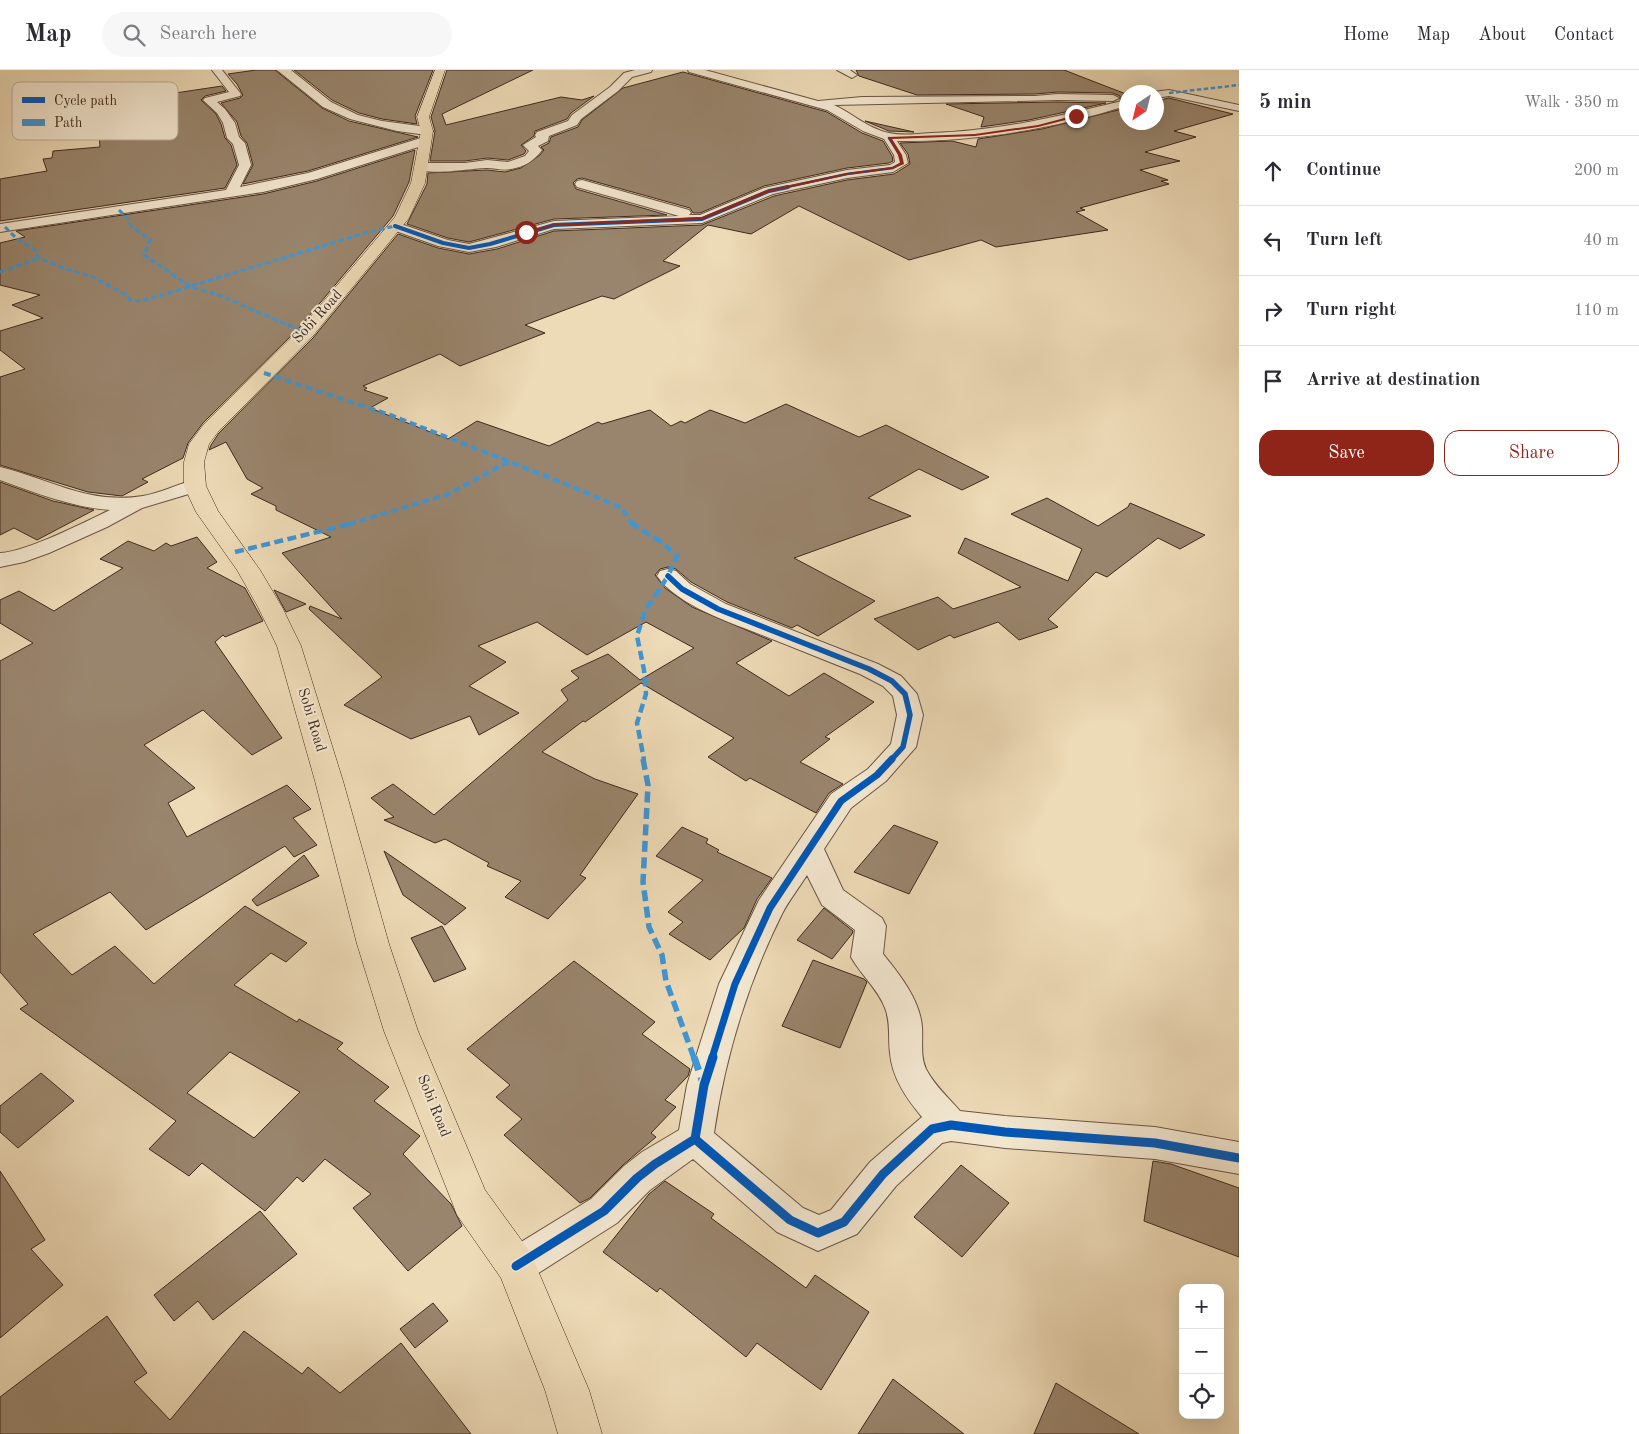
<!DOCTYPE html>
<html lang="en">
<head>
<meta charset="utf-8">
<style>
  body { margin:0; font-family:"Old Standard TT",serif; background:#f7f7f7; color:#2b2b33 }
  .controls { position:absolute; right:15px; bottom:15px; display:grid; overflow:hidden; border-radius:10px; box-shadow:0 5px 20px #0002 }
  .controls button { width:45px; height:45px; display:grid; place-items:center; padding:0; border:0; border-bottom:1px solid #e1e1e2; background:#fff; color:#2b2b33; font:25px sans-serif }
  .compass { position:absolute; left:1119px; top:15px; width:45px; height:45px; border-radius:50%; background:#fff; box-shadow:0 5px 20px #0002; rotate:215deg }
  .stop { position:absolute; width:15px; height:15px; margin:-11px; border:4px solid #8f2418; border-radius:50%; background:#fff }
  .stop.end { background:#8f2418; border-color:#fff; box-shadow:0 1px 5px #0008 }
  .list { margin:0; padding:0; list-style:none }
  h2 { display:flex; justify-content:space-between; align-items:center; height:65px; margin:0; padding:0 20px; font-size:21px }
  h2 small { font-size:16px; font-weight:400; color:#7c7c81 }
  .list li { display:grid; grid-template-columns:32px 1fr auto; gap:15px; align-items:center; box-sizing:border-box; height:70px; padding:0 20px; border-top:1px solid #e1e1e2 }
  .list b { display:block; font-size:19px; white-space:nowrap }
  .list em { font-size:16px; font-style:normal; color:#7c7c81 }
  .actions { display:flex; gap:10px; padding:15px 20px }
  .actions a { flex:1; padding:11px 0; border:1px solid #8f2418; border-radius:15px; text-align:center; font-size:18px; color:#8f2418 }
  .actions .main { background:#8f2418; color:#fff }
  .icon { flex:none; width:28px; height:28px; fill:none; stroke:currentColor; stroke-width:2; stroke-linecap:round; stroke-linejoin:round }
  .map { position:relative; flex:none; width:1239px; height:1364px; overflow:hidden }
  header { display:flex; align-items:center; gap:30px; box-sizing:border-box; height:70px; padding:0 25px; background:#fff; border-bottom:1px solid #e1e1e2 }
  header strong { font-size:24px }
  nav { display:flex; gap:28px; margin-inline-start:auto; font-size:18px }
  .search { width:350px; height:45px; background:#f7f7f7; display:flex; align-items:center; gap:12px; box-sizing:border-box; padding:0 18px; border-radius:28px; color:#7c7c81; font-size:19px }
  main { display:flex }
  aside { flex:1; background:#fff }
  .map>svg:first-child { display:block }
  .building { fill:#99856d; stroke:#3f291d; fill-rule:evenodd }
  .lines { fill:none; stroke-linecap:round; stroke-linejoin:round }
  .street-casing { stroke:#6a5543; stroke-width:2 }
  .highway-casing { stroke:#3f291d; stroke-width:1 }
  .street { fill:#f3e7d0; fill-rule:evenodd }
  .highway { fill:#eddab6; fill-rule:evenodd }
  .quiet-far5 { stroke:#3f96d5; stroke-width:2.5; stroke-dasharray:4.5 2.5; stroke-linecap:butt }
  .quiet-far4 { stroke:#3f96d5; stroke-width:3; stroke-dasharray:5.5 3; stroke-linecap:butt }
  .quiet-far3 { stroke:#3f96d5; stroke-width:4; stroke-dasharray:7 4; stroke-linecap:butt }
  .quiet-far2 { stroke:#3f96d5; stroke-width:4.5; stroke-dasharray:9 4.5; stroke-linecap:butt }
  .quiet-far1 { stroke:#3f96d5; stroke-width:5.5; stroke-dasharray:11 5.5; stroke-linecap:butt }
  .quiet { stroke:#3f96d5; stroke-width:7; stroke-dasharray:14 7; stroke-linecap:butt }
  .cycleway-far4-casing { stroke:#f3e7d0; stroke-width:4 }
  .cycleway-far3-casing { stroke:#f3e7d0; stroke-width:5.5 }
  .cycleway-far2-casing { stroke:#f3e7d0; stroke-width:8 }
  .cycleway-far1-casing { stroke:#f3e7d0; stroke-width:10 }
  .cycleway-casing { stroke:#f3e7d0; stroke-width:12 }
  .cycleway-far4 { stroke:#0057b8; stroke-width:2.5 }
  .cycleway-far3 { stroke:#0057b8; stroke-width:4 }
  .cycleway-far2 { stroke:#0057b8; stroke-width:5.5 }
  .cycleway-far1 { stroke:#0057b8; stroke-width:7 }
  .cycleway { stroke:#0057b8; stroke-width:9 }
  .route { fill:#8f2418 }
  .labels { text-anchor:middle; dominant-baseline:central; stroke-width:4; stroke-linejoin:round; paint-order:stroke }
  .street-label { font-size:15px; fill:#3f291d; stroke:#f3e7d0 }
  .key { fill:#f3e7d0; stroke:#bdae9a; stroke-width:1 }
  .key-label { font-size:14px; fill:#3f291d }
</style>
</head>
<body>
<header>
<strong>Map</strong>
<div class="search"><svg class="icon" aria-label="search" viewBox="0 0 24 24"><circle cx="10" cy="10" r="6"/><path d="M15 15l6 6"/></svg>Search here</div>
<nav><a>Home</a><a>Map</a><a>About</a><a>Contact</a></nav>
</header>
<main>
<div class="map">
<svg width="1239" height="1364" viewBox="0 0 1239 1364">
  <rect width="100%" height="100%" fill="#eddab6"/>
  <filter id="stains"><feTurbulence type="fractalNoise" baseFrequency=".004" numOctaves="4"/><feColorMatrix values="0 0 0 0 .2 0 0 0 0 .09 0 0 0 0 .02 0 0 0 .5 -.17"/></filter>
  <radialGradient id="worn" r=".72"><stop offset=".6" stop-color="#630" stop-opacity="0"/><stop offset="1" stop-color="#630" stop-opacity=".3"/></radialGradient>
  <path class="building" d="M 256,0 L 275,0 L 322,38 L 349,51 L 418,67 L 308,101 L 243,114 L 253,95 L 247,73 L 241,66 L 237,52 L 221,33 L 240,28 L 243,25 L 237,14 L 228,4 Z
    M 294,0 L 433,0 L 415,46 L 417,54 L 382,49 L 359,43 L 332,30 Z
    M 447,0 L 533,0 L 442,44 L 446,55 L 561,27 L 582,30 L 594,26 L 571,43 L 567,49 L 535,61 L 534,66 L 521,75 L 526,81 L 524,84 L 508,90 L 487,88 L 465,91 L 430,91 L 435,61 L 431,47 Z
    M 856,0 L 1064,0 L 1126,24 L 1126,28 L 1120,30 L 1120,26 L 1113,23 L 1058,22 L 1035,24 L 917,25 L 859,6 Z
    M 683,2 L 827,42 L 862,63 L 883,71 L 892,86 L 893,91 L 889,93 L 847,98 L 764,116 L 700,143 L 693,143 L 690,138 L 582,108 L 577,109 L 573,113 L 576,119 L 667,145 L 554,149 L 469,172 L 448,168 L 407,154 L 427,114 L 428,103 L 487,100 L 505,102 L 521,98 L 540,85 L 544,80 L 541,77 L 549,73 L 551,67 L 578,57 L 582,50 L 623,18 Z
    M 222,16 L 226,21 L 205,26 L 201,30 L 216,44 L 221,54 L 225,68 L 231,75 L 237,95 L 225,118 L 0,151 L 0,109 L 47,101 L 43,89 L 52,88 L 53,81 L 100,77 L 98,47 L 156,39 L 142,28 Z
    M 1169,28 L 1233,44 L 1174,61 L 1196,67 L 1145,82 L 1180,91 L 1140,100 L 1168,110 L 1161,111 L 1169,114 L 1080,138 L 1085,140 L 1076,142 L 1108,160 L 996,177 L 981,170 L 909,190 L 799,136 L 751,164 L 708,155 L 663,191 L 680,196 L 614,229 L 602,226 L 525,255 L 545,263 L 460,296 L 440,284 L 363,316 L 367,318 L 364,320 L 388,328 L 370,338 L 448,369 L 477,351 L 549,376 L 598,352 L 602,354 L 650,340 L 671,356 L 681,351 L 685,353 L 710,340 L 745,353 L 786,334 L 859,367 L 886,355 L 989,407 L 962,420 L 919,399 L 868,428 L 911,446 L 794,488 L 875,531 L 818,566 L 797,555 L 792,558 L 727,532 L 691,512 L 676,499 L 668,497 L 660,499 L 655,505 L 665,518 L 692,537 L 772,571 L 736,593 L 789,626 L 824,603 L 874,632 L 825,667 L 830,669 L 800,692 L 843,714 L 829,723 L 816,743 L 750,708 L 746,711 L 708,687 L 734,668 L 641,613 L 585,652 L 583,651 L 542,682 L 595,709 L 638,724 L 580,805 L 586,808 L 548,849 L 505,827 L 521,811 L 487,796 L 489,793 L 445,769 L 435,773 L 384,750 L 394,747 L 371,728 L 393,714 L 434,745 L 568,630 L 561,620 L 579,608 L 571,601 L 608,584 L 640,610 L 694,578 L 646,552 L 587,585 L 537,552 L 478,576 L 506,592 L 469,616 L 519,643 L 479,665 L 470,646 L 411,669 L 344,635 L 382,607 L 309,539 L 310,536 L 342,549 L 282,483 L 331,467 L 276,440 L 276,436 L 251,424 L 263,418 L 247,409 L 226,372 L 209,380 L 211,375 L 219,363 L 313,268 L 398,164 L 438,178 L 469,184 L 497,179 L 554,161 L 702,155 L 774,126 L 847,110 L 894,104 L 910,94 L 908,84 L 900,73 L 952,71 L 976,77 L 978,69 L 1042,59 L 1126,38 L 1126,52 L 1156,52 L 1156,31 Z
    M 1058,32 L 1106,33 L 1029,50 L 981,57 L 984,47 L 946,34 Z
    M 865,51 L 914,62 L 889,61 Z
    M 415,80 L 409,112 L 393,146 L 299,258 L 203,353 L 188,373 L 183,388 L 142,409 L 148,412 L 122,426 L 88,422 L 0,395 L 0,307 L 25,299 L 0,280 L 0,261 L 43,248 L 12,235 L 40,225 L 0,215 L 0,173 L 25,167 L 16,161 L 263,124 L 317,111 Z
    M 0,412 L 53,431 L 94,440 L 37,470 L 14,458 L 0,465 Z
    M 1047,428 L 1098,456 L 1128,437 L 1130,433 L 1205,465 L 1180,479 L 1158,468 L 1107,507 L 1096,502 L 1048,549 L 1058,557 L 1019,570 L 998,552 L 954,568 L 950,565 L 918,580 L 874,549 L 938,527 L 953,539 L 1021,517 L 958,483 L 965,468 L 1068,511 L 1082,479 L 1011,444 Z
    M 197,467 L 217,492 L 207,498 L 245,518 L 263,551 L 225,567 L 223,565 L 215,572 L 282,668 L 252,685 L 203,640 L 144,675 L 195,718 L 168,733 L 187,767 L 287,715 L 311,739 L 293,748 L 317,775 L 294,787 L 285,776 L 146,860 L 110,822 L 33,864 L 72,905 L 115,876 L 154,914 L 245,836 L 307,873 L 286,892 L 271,883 L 234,915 L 297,952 L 299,949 L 343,973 L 337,979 L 389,1017 L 374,1031 L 420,1066 L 403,1084 L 451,1134 L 462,1156 L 408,1201 L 353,1138 L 371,1124 L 325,1089 L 303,1112 L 297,1107 L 265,1141 L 202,1093 L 189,1106 L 149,1079 L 176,1051 L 20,939 L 28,934 L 0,902 L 0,591 L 33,573 L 0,553 L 0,530 L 19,521 L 54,541 L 123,498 L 100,489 L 128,471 L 154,481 L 166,473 L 171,476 ZM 230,982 L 300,1022 L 254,1068 L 187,1023 Z
    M 274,520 L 306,534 L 286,542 Z
    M 894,755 L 938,772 L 909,824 L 854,802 Z
    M 682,757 L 708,769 L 706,773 L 719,780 L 717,782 L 772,808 L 757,829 L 744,858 L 710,890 L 669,864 L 683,852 L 668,842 L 703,810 L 656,786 Z
    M 384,781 L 466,838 L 445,855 L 403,825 Z
    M 304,785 L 319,806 L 257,836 L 252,830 Z
    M 824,838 L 853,861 L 852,864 L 832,889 L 797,870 Z
    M 442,856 L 466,899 L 434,912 L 411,868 Z
    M 813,890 L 864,909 L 867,912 L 840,978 L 782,956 Z
    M 574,891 L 655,952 L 642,964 L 690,999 L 688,1006 L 665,1030 L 676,1037 L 651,1063 L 656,1067 L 623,1095 L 590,1128 L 580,1133 L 504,1065 L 522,1049 L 496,1027 L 510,1015 L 467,979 Z
    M 41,1003 L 74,1031 L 18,1078 L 0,1062 L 0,1036 Z
    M 1153,1091 L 1171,1094 L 1239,1118 L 1239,1187 L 1144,1151 Z
    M 961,1095 L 1009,1133 L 962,1187 L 914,1147 Z
    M 0,1101 L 45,1170 L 31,1179 L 63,1215 L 0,1268 Z
    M 665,1111 L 714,1144 L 711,1148 L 806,1218 L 815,1205 L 869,1242 L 821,1320 L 757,1273 L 746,1287 L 660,1218 L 657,1222 L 603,1182 L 649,1124 Z
    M 260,1141 L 297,1184 L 213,1250 L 198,1231 L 174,1251 L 154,1225 Z
    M 433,1233 L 448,1251 L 415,1278 L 400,1259 Z
    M 107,1246 L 147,1303 L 134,1312 L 170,1350 L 244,1261 L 302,1304 L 308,1297 L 340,1323 L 401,1273 L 471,1364 L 0,1364 L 0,1327 Z
    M 893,1309 L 964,1364 L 858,1364 Z
    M 1056,1313 L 1139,1364 L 1034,1364 Z"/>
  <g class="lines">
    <defs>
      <path id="street" d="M 212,0 L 222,0 L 241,24 L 240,26 L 217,32 L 225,39 L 235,53 L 239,67 L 245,73 L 251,95 L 240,117 L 308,103 L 424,67 L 430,71 L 428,74 L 317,109 L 263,122 L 0,162 L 0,154 L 226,120 L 239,95 L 233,74 L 227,68 L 223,53 L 217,43 L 203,30 L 205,28 L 229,22 Z
        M 277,0 L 291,0 L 331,32 L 358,45 L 382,51 L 427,57 L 433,61 L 427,65 L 397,61 L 350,49 L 323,37 Z
        M 635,0 L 652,0 L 651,2 L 632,7 L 618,21 L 581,49 L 577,55 L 549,66 L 548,71 L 538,76 L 542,80 C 534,91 524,97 511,99 C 503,101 495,98 487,98 C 473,98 425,107 416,97 L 422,93 L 465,93 L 487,90 L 508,92 L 525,86 L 529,81 L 523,75 L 536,67 L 535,65 L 537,62 L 568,51 L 572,45 L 610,17 L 624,3 Z
        M 688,0 L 705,0 L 818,31 L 862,27 L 1035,26 L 1058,24 L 1113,25 L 1119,28 L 1113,31 L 1058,30 L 834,35 C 853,44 869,59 889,63 C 902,66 917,64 931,63 C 1001,61 1059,46 1126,30 L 1126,36 C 1052,59 976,72 897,71 L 906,85 L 908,93 L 893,102 L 847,108 L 773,124 L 702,153 L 554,159 L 496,177 L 469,182 L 438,176 L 390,159 L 388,156 L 395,152 L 448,170 L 469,174 L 554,151 L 679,146 L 577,117 L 575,114 L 577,111 L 582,110 L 689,140 L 691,143 L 689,145 L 700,145 L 764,118 L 847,100 L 890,95 L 895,92 L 894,85 L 884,69 L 863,61 L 827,40 L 689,2 Z
        M 837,0 L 850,0 L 857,5 L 852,8 Z
        M 1169,20 L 1239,35 L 1239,41 L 1169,26 L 1156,28 L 1156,22 L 1153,22 Z
        M 0,397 C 50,409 89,435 143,426 C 161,423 177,414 195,410 L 202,412 L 205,416 L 202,420 L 142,438 L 107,457 L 49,483 L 24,492 L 0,497 L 0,483 C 26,482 85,452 110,440 C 71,437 36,423 0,410 Z
        M 668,499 L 676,501 L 690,514 L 726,534 L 878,594 L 901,606 L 917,624 L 923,645 L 916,677 L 886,711 L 851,738 L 824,779 L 843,820 L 882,848 L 886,856 L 883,884 C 900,905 920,930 922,957 C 923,971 920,986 926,999 C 934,1015 949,1028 960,1041 L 1005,1046 L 1155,1057 L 1239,1072 L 1239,1104 L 1155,1089 L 1005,1078 L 951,1071 L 942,1073 L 896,1116 L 857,1164 L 818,1181 L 777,1162 L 693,1089 L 650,1120 L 617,1153 L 529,1209 L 516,1215 L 503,1209 L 497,1196 L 503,1183 L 591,1129 L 624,1096 L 642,1082 L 679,1060 L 687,1015 L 719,914 L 759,830 L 831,724 L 868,699 L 891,674 L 897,645 L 893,626 L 883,616 L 860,604 C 829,592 798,579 767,567 C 733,553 679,537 657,506 L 660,501 ZM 807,805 L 822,835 L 855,860 L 851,887 C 861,905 878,919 885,938 C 891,953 888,968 890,983 C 892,1008 907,1029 922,1047 L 870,1092 L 831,1140 L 819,1145 L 803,1138 L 714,1063 C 725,987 748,912 782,844 C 789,830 799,818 807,805 Z"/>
      <path id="highway" d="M 435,0 L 445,0 L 429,47 L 433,61 L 425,113 L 409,148 L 312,267 L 218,362 L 209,374 L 204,392 L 206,416 L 218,441 L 260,500 L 282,537 L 301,576 L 343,711 L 389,874 L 418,961 L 485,1120 L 530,1182 L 589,1320 L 602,1364 L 558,1364 L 545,1320 L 501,1208 L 457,1145 L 452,1132 L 384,961 L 357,874 L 315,711 L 277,576 L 258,537 L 237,500 L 196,442 L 184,416 L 184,392 L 189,374 L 204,354 L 300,259 L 395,147 L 411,113 L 421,61 L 417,47 Z"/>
    </defs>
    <use href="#street" class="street-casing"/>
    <use href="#highway" class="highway-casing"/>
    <use href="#street" class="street"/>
    <use href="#highway" class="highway"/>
    <path class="quiet-far5" d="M 1169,23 L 1239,15"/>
    <path class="quiet-far4" d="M 119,140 L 128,149 L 131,156 L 150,170 L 144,185 L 191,217 L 219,225 L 306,263
      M 5,157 L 16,168 L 34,179 L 39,188 L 66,199 L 91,206 L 126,225 L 130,230 L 142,231 L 365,163 L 395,156
      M 0,202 L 39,188"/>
    <path class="quiet-far3" d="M 264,303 L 393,346 L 551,408 L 622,438 L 632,454
      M 349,454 L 449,424 L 508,392"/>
    <path class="quiet-far2" d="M 631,453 L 661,472 L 677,486 L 668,506 L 645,541 L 637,566 L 644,600 L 646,624 L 637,653 L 644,690
      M 235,482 L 354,453"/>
    <path class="quiet-far1" d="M 643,689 L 648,715 L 643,812 L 649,857 L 662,885 L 666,911 L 694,988"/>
    <path class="quiet" d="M 694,987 L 703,1013"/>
    <defs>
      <path id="cycleway-far4" d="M 782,118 L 847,104 L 893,98 L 902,93 L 900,85 L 889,68"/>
      <path id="cycleway-far3" d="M 395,156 L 443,173 L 469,178 L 490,174 L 554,155 L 702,149 L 769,121 L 788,117"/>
      <path id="cycleway-far2" d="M 668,506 L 682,519 L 718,539 L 869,599 L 892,611 L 905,624 L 910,645 L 903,677 L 891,690"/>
      <path id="cycleway-far1" d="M 712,988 L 735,914 L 770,838 L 841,731 L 877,705 L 892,689"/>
      <path id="cycleway" d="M 695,1069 L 704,1015 L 713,987
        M 516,1196 L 604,1141 L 637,1108 L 655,1094 L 695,1069 L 790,1150 L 818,1163 L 844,1152 L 883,1104 L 932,1059 L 951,1055 L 1005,1062 L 1155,1073 L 1239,1088"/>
    </defs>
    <use href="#cycleway-far4" class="cycleway-far4-casing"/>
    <use href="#cycleway-far3" class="cycleway-far3-casing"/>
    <use href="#cycleway-far2" class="cycleway-far2-casing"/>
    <use href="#cycleway-far1" class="cycleway-far1-casing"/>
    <use href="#cycleway" class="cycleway-casing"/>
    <use href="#cycleway-far4" class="cycleway-far4"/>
    <use href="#cycleway-far3" class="cycleway-far3"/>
    <use href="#cycleway-far2" class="cycleway-far2"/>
    <use href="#cycleway-far1" class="cycleway-far1"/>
    <use href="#cycleway" class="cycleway"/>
  </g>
  <path class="route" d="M 1076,45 L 1077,47 L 1038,57 L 975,66 L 892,69 L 902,85 L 904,94 L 892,99 L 847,105 L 770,122 L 702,150 L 554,156 L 526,164 L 524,162 L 554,154 L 702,147 L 767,120 L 847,103 L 892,97 L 900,93 L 898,85 L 888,67 L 975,64 L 1038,55 Z"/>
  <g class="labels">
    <g class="street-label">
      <text transform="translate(318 247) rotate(-48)">Sobi Road</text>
      <text transform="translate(311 650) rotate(73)">Sobi Road</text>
      <text transform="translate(433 1036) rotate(68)">Sobi Road</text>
    </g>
  </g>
  <rect x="12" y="12" width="166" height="58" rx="8" class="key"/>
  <rect x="22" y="27" width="23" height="6" fill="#0057b8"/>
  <rect x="22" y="49" width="23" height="7" fill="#3f96d5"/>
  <g class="key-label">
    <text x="54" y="35">Cycle path</text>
    <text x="54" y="57">Path</text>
  </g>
  <rect width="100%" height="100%" filter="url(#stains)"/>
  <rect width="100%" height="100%" fill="url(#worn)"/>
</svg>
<div class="controls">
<button>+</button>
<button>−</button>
<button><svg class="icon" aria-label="locate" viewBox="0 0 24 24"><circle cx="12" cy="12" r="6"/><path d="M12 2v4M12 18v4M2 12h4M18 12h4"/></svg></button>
</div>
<svg class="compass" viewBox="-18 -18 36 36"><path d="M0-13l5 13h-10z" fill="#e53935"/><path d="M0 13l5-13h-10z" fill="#7c7c81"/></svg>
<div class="stop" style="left:526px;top:162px"></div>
<div class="stop end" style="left:1076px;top:46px"></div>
</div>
<aside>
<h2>5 min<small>Walk · 350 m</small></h2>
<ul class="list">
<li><svg class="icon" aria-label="ahead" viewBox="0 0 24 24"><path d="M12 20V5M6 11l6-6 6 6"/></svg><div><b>Continue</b></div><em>200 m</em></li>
<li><svg class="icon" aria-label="left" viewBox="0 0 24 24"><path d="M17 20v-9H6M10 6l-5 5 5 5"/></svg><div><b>Turn left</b></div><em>40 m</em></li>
<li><svg class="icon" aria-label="right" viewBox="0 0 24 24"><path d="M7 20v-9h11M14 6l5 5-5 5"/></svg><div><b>Turn right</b></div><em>110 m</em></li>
<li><svg class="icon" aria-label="arrive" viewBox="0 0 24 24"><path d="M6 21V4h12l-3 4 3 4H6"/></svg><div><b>Arrive at destination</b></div></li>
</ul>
<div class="actions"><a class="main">Save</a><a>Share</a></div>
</aside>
</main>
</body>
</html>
